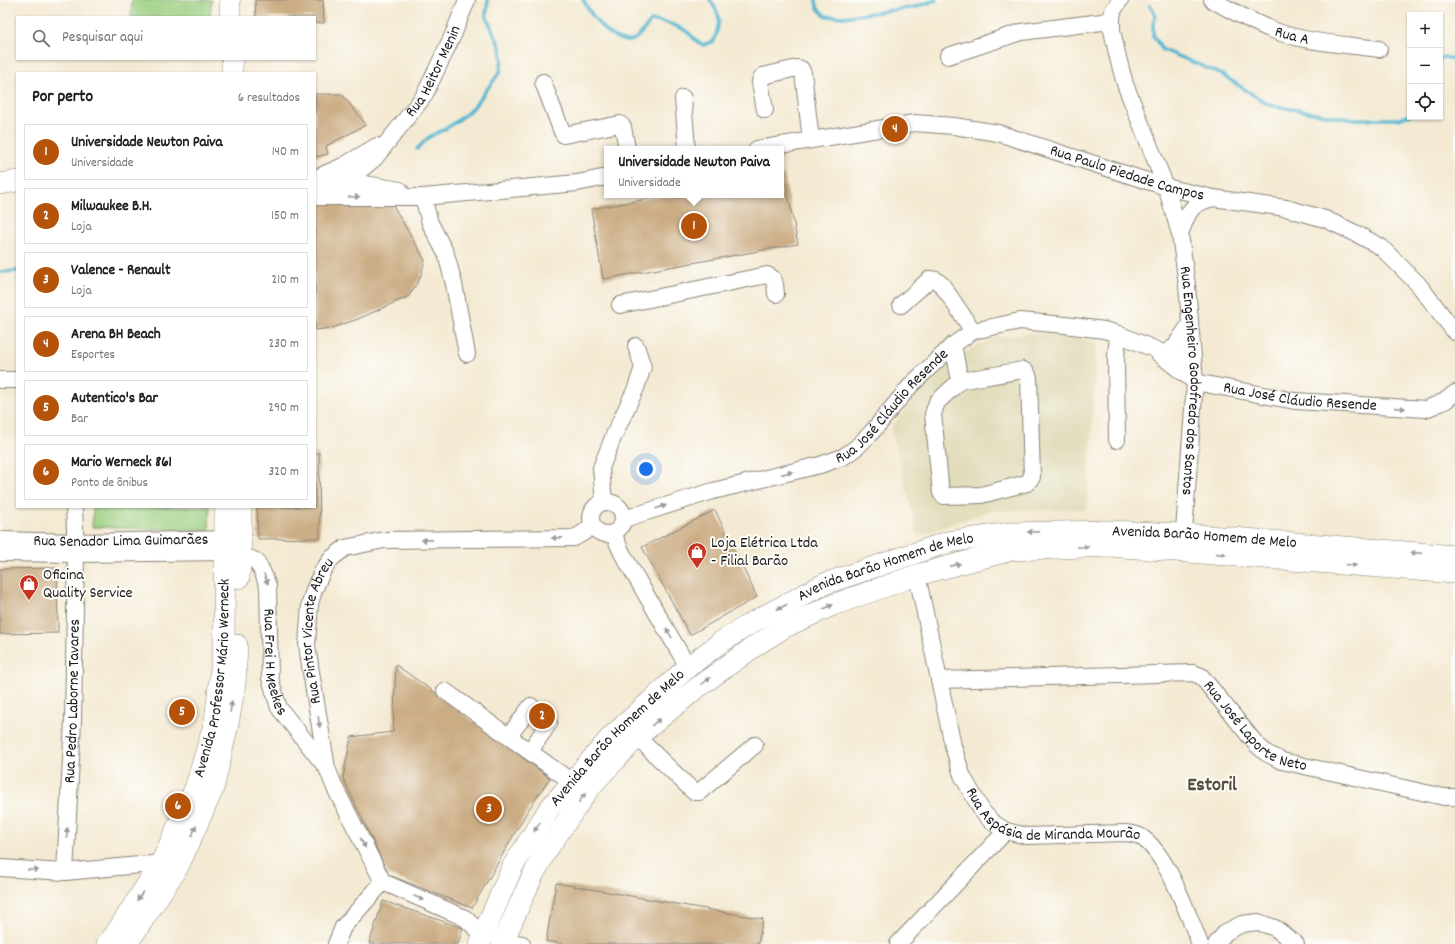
<!DOCTYPE html>
<html lang="pt">
<head>
<meta charset="utf-8">
<style>
  body { margin:0; font-family:Dekko,sans-serif; background:#f2f2f2; color:#202124 }
  .controls { position:absolute; right:12px; top:12px; display:grid; overflow:hidden; border-radius:0px; box-shadow:0 1px 3px #0004 }
  .controls button { width:36px; height:36px; display:grid; place-items:center; padding:0; border:0; border-bottom:1px solid #e0e0e0; background:#fff; color:#202124; font:20px sans-serif }
  .you { position:absolute; left:646px; top:469px; width:14px; height:14px; margin:-10px; border:3px solid #fff; border-radius:50%; background:#1a73e8; box-shadow:0 0 0 6px #1a73e833 }
  .badge { display:grid; place-items:center; width:26px; height:26px; border-radius:50%; background:#b45309; color:#fff; font-size:13px; font-weight:700 }
  .pin { position:absolute; translate:-50% -50%; border:2px solid #fff; box-shadow:0 1px 4px #0006 }
  .popup { position:absolute; left:604px; top:146px; width:180px; height:52px; box-sizing:border-box; display:grid; place-content:center; border-radius:0px; background:#fff; filter:drop-shadow(0 1px 3px #0005); font-size:13px; white-space:nowrap; color:#757577 }
  .popup b { font-size:15px; color:#202124 }
  .popup::after { content:''; position:absolute; left:50%; top:100%; margin-left:-8px; border:8px solid transparent; border-top-color:#fff }
  .list { margin:0; padding:0; list-style:none }
  h2 { display:flex; justify-content:space-between; align-items:center; height:52px; margin:0; padding:0 16px; font-size:17px }
  h2 small { font-size:13px; font-weight:400; color:#757577 }
  .list li { display:grid; grid-template-columns:26px 1fr auto; gap:12px; align-items:center; box-sizing:border-box; height:56px; margin:0 8px 8px; padding:0 8px; border:1px solid #e0e0e0; border-radius:0px }
  .list b { display:block; font-size:15px; white-space:nowrap }
  .list p { margin:0; font-size:13px; white-space:nowrap; color:#757577 }
  .list em { font-size:13px; font-style:normal; color:#757577 }
  .icon { flex:none; width:22px; height:22px; fill:none; stroke:currentColor; stroke-width:2; stroke-linecap:round; stroke-linejoin:round }
  .map { position:relative; flex:none; width:1455px; height:944px; overflow:hidden }
  .search { position:absolute; background:#fff; box-shadow:0 1px 3px #0004; left:16px; top:16px; width:300px; height:44px; display:flex; align-items:center; gap:10px; box-sizing:border-box; padding:0 14px; border-radius:0px; color:#757577; font-size:15px }
  .panel { position:absolute; background:#fff; box-shadow:0 1px 3px #0004; left:16px; top:72px; width:300px; height:436px; border-radius:0px }
  .map>svg:first-child { display:block }
  .built { fill:#e1dcba }
  .green { fill:#99cd7e; stroke:#5a744d }
  .lines { fill:none; stroke-linecap:round; stroke-linejoin:round }
  .stream { stroke:#51b6d0; stroke-width:3.5 }
  .building { fill:#cbad85 }
  .minor-casing { stroke:#888378; stroke-width:18 }
  .major-casing { stroke:#888378; stroke-width:22 }
  .minor { stroke:#fff; stroke-width:16 }
  .major { stroke:#fff; stroke-width:21 }
  .oneway { fill:#999 }
  .labels { text-anchor:middle; dominant-baseline:central; stroke-width:4; stroke-linejoin:round; paint-order:stroke }
  .street-label { font-size:16px; fill:#1c1c1c; stroke:#fdfcf7 }
  .poi-label { font-size:16px; fill:#1c1c1c; stroke:#fdfcf7; text-anchor:start }
  .district-label { font-size:20px; font-weight:bold; fill:#594f41; stroke:#fdfcf7 }
</style>
</head>
<body>
<div class="map">
<svg width="1455" height="944" viewBox="0 0 1455 944">
  <rect width="100%" height="100%" fill="#fdfcf7"/>
  <filter id="ink" filterUnits="userSpaceOnUse"><feTurbulence type="fractalNoise" baseFrequency=".025" numOctaves="2"/><feDisplacementMap in="SourceGraphic" scale="8" xChannelSelector="R" yChannelSelector="G"/><feConvolveMatrix kernelMatrix="1 2 1 2 8 2 1 2 1" color-interpolation-filters="sRGB"/></filter>
  <filter id="wash" filterUnits="userSpaceOnUse"><feTurbulence type="fractalNoise" baseFrequency=".012" numOctaves="4" result="noise"/><feDisplacementMap in="SourceGraphic" scale="16" xChannelSelector="R" yChannelSelector="G"/><feGaussianBlur stdDeviation="0.9" result="paint"/><feColorMatrix in="noise" values="0 0 0 0 0 0 0 0 0 0 0 0 0 0 0 0 0 1.4 0 .05"/><feComposite in="paint" operator="in"/></filter>
  <g filter="url(#wash)">
    <rect width="100%" height="100%" fill="#f4ead3"/>
    <path class="built" d="M 1035,333 L 1066,335 L 1097,343 L 1087,509 L 990,511 L 918,536 L 891,429 L 916,393 L 941,367 L 971,349 L 996,337 Z"/>
    <path class="green" d="M 132,0 L 212,0 L 210,17 L 131,17 Z
      M 93,507 L 210,507 L 209,531 L 92,527 Z"/>
    <g class="lines">
      <path class="stream" d="M 583,0 C 592,16 601,31 619,39 C 622,40 627,42 631,41 C 639,38 646,27 651,21 C 663,21 676,25 686,31 C 693,35 693,41 703,45 L 714,41 C 720,22 722,17 710,0
        M 816,0 L 817,7 L 825,16 L 843,17 L 915,7 L 936,0
        M 1150,6 L 1153,10 L 1155,16 L 1153,25 L 1153,36 L 1163,50 L 1221,74 L 1269,105 L 1349,119 L 1399,119 L 1410,115
        M 1440,59 L 1443,57 L 1455,59
        M 417,149 L 429,137 L 447,128 L 461,118 L 473,108 L 500,72 L 502,58 L 500,47 L 486,16 L 488,0
        M 0,272 L 17,271"/>
    </g>
    <g id="blocks">
      <path class="building" d="M 255,0 L 323,0 L 324,23 L 315,23 L 315,17 L 256,17 Z
        M 315,94 L 342,94 L 366,125 L 326,146 L 328,154 L 315,157 Z
        M 781,175 L 784,175 L 798,244 L 603,279 L 591,209 L 670,195 L 781,195 Z
        M 390,200 L 425,260 L 420,278 L 409,296 L 358,319 L 332,328 L 315,330 L 315,203 Z
        M 315,453 L 319,453 L 320,538 L 258,539 L 257,507 L 315,507 Z
        M 715,510 L 757,597 L 690,635 L 642,547 Z
        M 57,568 L 58,633 L 0,634 L 0,569 Z
        M 396,665 L 433,691 L 550,778 L 528,810 L 472,908 L 389,875 L 343,778 L 351,737 L 393,732 Z
        M 556,883 L 763,919 L 758,944 L 564,944 L 546,941 Z
        M 383,901 L 463,928 L 458,944 L 369,944 Z"/>
    </g>
  </g>
  <g filter="url(#ink)">
    <use href="#blocks" fill-opacity="0" stroke="#888378" stroke-width="1"/>
    <g class="lines">
      <defs>
        <g id="minor">
          <path id="s1" d="M 1120,0 L 1113,11 L 1112,19 L 1112,30 L 1117,54 L 1125,84 L 1166,187 L 1180,234 L 1187,285 L 1195,382 L 1183,544"/>
          <path id="s2" d="M 1212,0 C 1231,10 1250,21 1270,29 C 1304,43 1343,44 1379,49"/>
          <path d="M 948,56 L 1021,32 L 1102,22 L 1112,19"/>
          <path d="M 543,82 L 562,132 L 564,135 L 620,124 L 623,127 L 627,149"/>
          <path d="M 683,98 L 687,149"/>
          <path d="M 765,110 L 760,82 L 761,78 L 763,76 L 797,68 L 801,69 L 803,73 L 811,140"/>
          <path id="s3" d="M 757,149 L 914,123 L 954,126 L 998,133 L 1166,187 L 1213,198 L 1286,208 L 1325,219 L 1357,234 L 1381,247 L 1418,284 L 1455,332"/>
          <path d="M 318,177 L 345,165 L 377,146"/>
          <path d="M 315,179 L 347,181 L 400,190"/>
          <path id="s4" d="M 319,192 L 336,188 L 347,181 L 375,158 L 424,96 L 453,35 L 467,0"/>
          <path d="M 315,197 L 423,197 L 577,183 L 607,177"/>
          <path d="M 423,197 L 430,223 L 446,254 L 454,284 L 467,354"/>
          <path d="M 1180,234 C 1188,213 1189,204 1213,198"/>
          <path d="M 620,305 L 767,275 C 776,278 775,285 776,294"/>
          <path d="M 901,305 L 930,279 L 936,280 L 942,285 L 973,331"/>
          <path d="M 953,345 L 960,381"/>
          <path id="s5" d="M 1159,354 L 1195,382 L 1295,401 L 1426,409 L 1445,401 L 1455,393"/>
          <path d="M 1166,354 L 1175,346 L 1190,324"/>
          <path d="M 1023,370 L 1027,373 L 1029,378 L 1032,477 L 1027,483 L 981,495 L 944,496 L 941,493 L 933,414 L 937,402 L 960,381 Z"/>
          <path d="M 0,380 L 17,380"/>
          <path d="M 1117,440 L 1116,357 L 1118,334"/>
          <circle cx="607" cy="518" r="16"/>
          <path d="M 604,502 L 601,468 L 614,435 L 636,388 L 643,367 L 636,346"/>
          <path id="s6" d="M 624,519 L 713,491 L 820,465 L 843,457 L 857,447 L 871,433 L 911,385 L 953,345 L 973,331 L 1020,321 L 1065,325 L 1104,330 L 1118,334 L 1166,354 L 1193,357"/>
          <path d="M 613,533 L 622,553 L 688,667"/>
          <path id="s7" d="M 0,540 L 76,542 L 235,539"/>
          <path id="s8" d="M 0,553 L 76,554 L 225,552 L 239,554 L 256,561 L 262,571 L 268,586 L 270,678 L 279,708 L 326,767"/>
          <path id="s9" d="M 917,575 L 953,746 L 962,775 L 982,811 L 992,822 L 1006,831 L 1027,836 L 1126,833 C 1130,834 1137,834 1141,837 C 1167,853 1188,915 1200,944"/>
          <path id="s10" d="M 939,680 L 1193,673 L 1201,676 L 1256,744 L 1266,753 L 1282,761 L 1444,797 L 1455,797"/>
          <path d="M 445,691 L 572,782"/>
          <path d="M 509,736 L 531,706"/>
          <path d="M 637,737 L 694,792 L 699,792 L 755,745"/>
          <path d="M 530,751 L 549,723"/>
          <path d="M 0,868 L 65,872 L 161,863 L 170,865"/>
          <path id="s11" d="M 65,872 L 73,721 L 76,554 L 74,507"/>
          <path id="s12" d="M 383,882 L 335,788 L 327,768 L 311,672 L 307,645 L 310,604 L 314,590 L 323,570 L 332,558 L 345,548 L 384,540 L 574,538 L 583,533 L 592,526"/>
          <path d="M 383,882 L 465,918 L 483,935"/>
          <path d="M 504,941 L 522,944"/>
          <path d="M 336,944 L 343,927 L 383,882"/>
          <path d="M 898,944 L 1006,831"/>
          <path d="M 1216,944 L 1226,932 L 1242,924 L 1258,922 L 1275,928 L 1296,944"/>
        </g>
        <g id="major">
          <path d="M 230,0 L 230,17"/>
          <path d="M 232,59 L 232,73"/>
          <path d="M 0,184 L 17,181"/>
          <path d="M 239,578 L 241,539 L 241,507"/>
          <path id="s13" d="M 107,944 L 114,936 L 161,863 L 196,786 L 215,721 L 224,643 L 225,507"/>
          <path d="M 127,944 L 178,867 L 213,789 L 228,724 L 235,684 L 237,645"/>
          <path id="s14" d="M 480,944 L 492,914 L 513,866 L 549,809 L 610,738 L 688,667 L 721,642 L 753,622 L 824,584 L 948,542 L 1010,533 L 1107,531 L 1184,534 L 1455,556"/>
          <path d="M 502,944 L 531,879 L 546,851 L 590,787 L 637,737 L 698,687 L 755,646 L 785,627 L 833,605 L 917,575 L 1011,550 L 1111,546 L 1455,573"/>
        </g>
      </defs>
      <use href="#minor" class="minor-casing"/>
      <use href="#major" class="major-casing"/>
      <use href="#minor" class="minor"/>
      <use href="#major" class="major"/>
    </g>
    <defs><path id="oneway-solid" d="M-6-.8H1V-3.2L6.5 0L1 3.2V.8H-6Z"/></defs>
    <g class="oneway">
      <use href="#oneway-solid" transform="translate(354 197)"/>
      <use href="#oneway-solid" transform="translate(1400 408) rotate(4)"/>
      <use href="#oneway-solid" transform="translate(787 473) rotate(-13)"/>
      <use href="#oneway-solid" transform="translate(661 507) rotate(-17)"/>
      <use href="#oneway-solid" transform="translate(1033 532) rotate(179)"/>
      <use href="#oneway-solid" transform="translate(557 538) rotate(179)"/>
      <use href="#oneway-solid" transform="translate(427 540) rotate(179)"/>
      <use href="#oneway-solid" transform="translate(1083 547) rotate(-2)"/>
      <use href="#oneway-solid" transform="translate(1416 553) rotate(-176)"/>
      <use href="#oneway-solid" transform="translate(1221 554) rotate(5)"/>
      <use href="#oneway-solid" transform="translate(955 565) rotate(-15)"/>
      <use href="#oneway-solid" transform="translate(1351 565) rotate(5)"/>
      <use href="#oneway-solid" transform="translate(266 579) rotate(68)"/>
      <use href="#oneway-solid" transform="translate(782 607) rotate(152)"/>
      <use href="#oneway-solid" transform="translate(828 607) rotate(-24)"/>
      <use href="#oneway-solid" transform="translate(669 633) rotate(-120)"/>
      <use href="#oneway-solid" transform="translate(706 681) rotate(-36)"/>
      <use href="#oneway-solid" transform="translate(231 707) rotate(-81)"/>
      <use href="#oneway-solid" transform="translate(319 722) rotate(81)"/>
      <use href="#oneway-solid" transform="translate(656 722) rotate(-39)"/>
      <use href="#oneway-solid" transform="translate(582 798) rotate(-54)"/>
      <use href="#oneway-solid" transform="translate(537 827) rotate(122)"/>
      <use href="#oneway-solid" transform="translate(194 831) rotate(-66)"/>
      <use href="#oneway-solid" transform="translate(67 833) rotate(-87)"/>
      <use href="#oneway-solid" transform="translate(363 843) rotate(63)"/>
      <use href="#oneway-solid" transform="translate(33 870) rotate(3)"/>
      <use href="#oneway-solid" transform="translate(140 896) rotate(123)"/>
      <use href="#oneway-solid" transform="translate(419 898) rotate(23)"/>
    </g>
  </g>
  <defs>
    <symbol id="shop-pin" viewBox="-11 -11 22 30"><path d="M0 17L-7.5 6A9.5 9.5 0 1 1 7.5 6Z" fill="#c8321e" stroke="#fdfcf7"/><path d="M-5-2.5h2.3a2.7 3.5 0 0 1 5.4 0H5L5.5 6h-11ZM-1.5-2.5h3a1.5 2.3 0 0 0-3 0Z" fill="#fff"/></symbol>
  </defs>
  <g fill-rule="evenodd">
    <use href="#shop-pin" x="686" y="541" width="22" height="30"/>
    <use href="#shop-pin" x="18" y="573" width="22" height="30"/>
  </g>
  <g class="labels">
    <g class="street-label">
      <text stroke="none"><textPath href="#s2" startOffset="88">Rua A</textPath></text>
      <text stroke="none"><textPath href="#s4" startOffset="172">Rua Heitor Menin</textPath></text>
      <text stroke="none"><textPath href="#s3" startOffset="379">Rua Paulo Piedade Campos</textPath></text>
      <text stroke="none"><textPath href="#s1" startOffset="395">Rua Engenheiro Godofredo dos Santos</textPath></text>
      <text stroke="none"><textPath href="#s5" startOffset="152">Rua José Cláudio Resende</textPath></text>
      <text stroke="none"><textPath href="#s6" startOffset="298">Rua José Cláudio Resende</textPath></text>
      <text stroke="none"><textPath href="#s14" startOffset="899">Avenida Barão Homem de Melo</textPath></text>
      <text stroke="none"><textPath href="#s7" startOffset="121">Rua Senador Lima Guimarães</textPath></text>
      <text stroke="none"><textPath href="#s14" startOffset="575">Avenida Barão Homem de Melo</textPath></text>
      <text stroke="none"><textPath href="#s12" startOffset="267">Rua Pintor Vicente Abreu</textPath></text>
      <text stroke="none"><textPath href="#s8" startOffset="362">Rua Frei H Meekes</textPath></text>
      <text stroke="none"><textPath href="#s13" startOffset="292">Avenida Professor Mário Werneck</textPath></text>
      <text stroke="none"><textPath href="#s11" startOffset="171">Rua Pedro Laborne Tavares</textPath></text>
      <text stroke="none"><textPath href="#s10" startOffset="339">Rua José Laporte Neto</textPath></text>
      <text stroke="none"><textPath href="#s14" startOffset="251">Avenida Barão Homem de Melo</textPath></text>
      <text stroke="none"><textPath href="#s9" startOffset="317">Rua Aspásia de Miranda Mourão</textPath></text>
    </g>
    <g class="poi-label">
      <text x="711" y="543">Loja Elétrica Ltda<tspan x="711" dy="18">- Filial Barão</tspan></text>
      <text x="43" y="575">Oficina<tspan x="43" dy="18">Quality Service</tspan></text>
    </g>
    <g class="district-label">
      <text x="1212" y="786">Estoril</text>
    </g>
  </g>
</svg>
<div class="controls">
<button>+</button>
<button>−</button>
<button><svg class="icon" aria-label="locate" viewBox="0 0 24 24"><circle cx="12" cy="12" r="6"/><path d="M12 2v4M12 18v4M2 12h4M18 12h4"/></svg></button>
</div>
<div class="you"></div>
<div class="pin badge" style="left:694px;top:226px">1</div>
<div class="popup"><b>Universidade Newton Paiva</b>Universidade</div>
<div class="pin badge" style="left:542px;top:716px">2</div>
<div class="pin badge" style="left:489px;top:809px">3</div>
<div class="pin badge" style="left:895px;top:129px">4</div>
<div class="pin badge" style="left:182px;top:712px">5</div>
<div class="pin badge" style="left:178px;top:806px">6</div>
<div class="search"><svg class="icon" aria-label="search" viewBox="0 0 24 24"><circle cx="10" cy="10" r="6"/><path d="M15 15l6 6"/></svg>Pesquisar aqui</div>
<section class="panel">
<h2>Por perto<small>6 resultados</small></h2>
<ul class="list">
<li><span class="badge">1</span><div><b>Universidade Newton Paiva</b><p>Universidade</p></div><em>140 m</em></li>
<li><span class="badge">2</span><div><b>Milwaukee B.H.</b><p>Loja</p></div><em>150 m</em></li>
<li><span class="badge">3</span><div><b>Valence - Renault</b><p>Loja</p></div><em>210 m</em></li>
<li><span class="badge">4</span><div><b>Arena BH Beach</b><p>Esportes</p></div><em>230 m</em></li>
<li><span class="badge">5</span><div><b>Autentico's Bar</b><p>Bar</p></div><em>290 m</em></li>
<li><span class="badge">6</span><div><b>Mario Werneck 861</b><p>Ponto de ônibus</p></div><em>320 m</em></li>
</ul>
</section>
</div>
</body>
</html>
